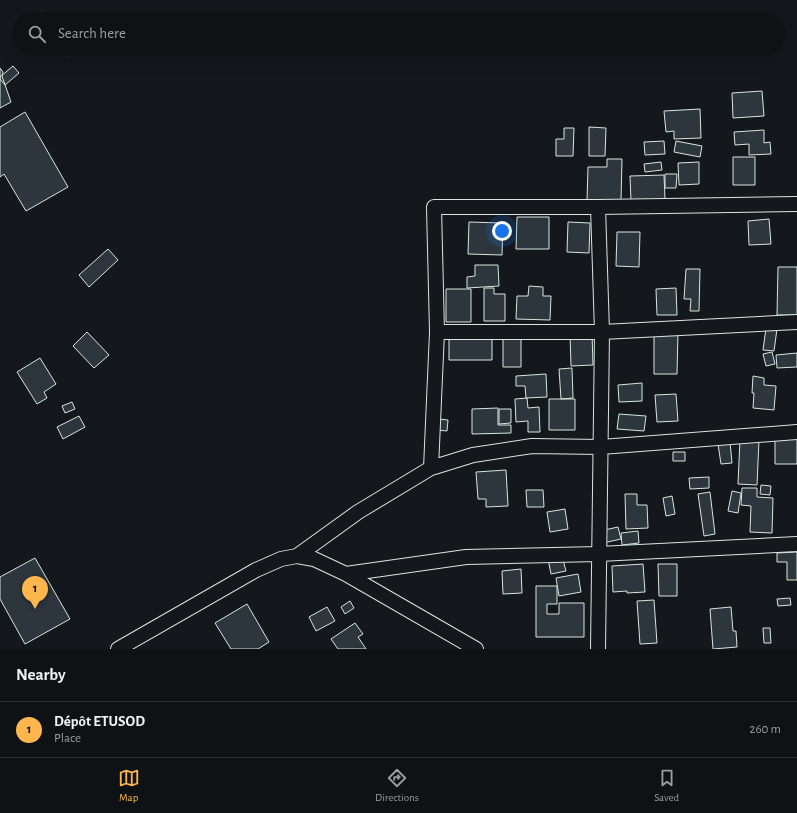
<!DOCTYPE html>
<html lang="en">
<head>
<meta charset="utf-8">
<style>
  body { margin:0; font-family:"Alegreya Sans",sans-serif; background:#1d2022; color:#f1f3f6 }
  .you { position:absolute; left:502px; top:231px; width:14px; height:14px; margin:-10px; border:3px solid #fff; border-radius:50%; background:#1a73e8; box-shadow:0 0 0 6px #1a73e833 }
  .badge { display:grid; place-items:center; width:26px; height:26px; border-radius:50%; background:#ffb74d; color:#111; font-size:13px; font-weight:700 }
  .pin { position:absolute; translate:-50% -33px; filter:drop-shadow(0 1px 2px #0008) }
  .pin::after { content:''; position:absolute; top:21px; width:14px; height:12px; background:inherit; clip-path:polygon(0 0,100% 0,50% 100%) }
  .list { margin:0; padding:0; list-style:none }
  h2 { display:flex; justify-content:space-between; align-items:center; height:52px; margin:0; padding:0 16px; font-size:17px }
  h2 small { font-size:13px; font-weight:400; color:#9b9ea0 }
  .list li { display:grid; grid-template-columns:26px 1fr auto; gap:12px; align-items:center; box-sizing:border-box; height:56px; padding:0 16px; border-top:1px solid #2f3234 }
  .list b { display:block; font-size:15px; white-space:nowrap }
  .list p { margin:0; font-size:13px; white-space:nowrap; color:#9b9ea0 }
  .list em { font-size:13px; font-style:normal; color:#9b9ea0 }
  .icon { flex:none; width:22px; height:22px; fill:none; stroke:currentColor; stroke-width:2; stroke-linecap:round; stroke-linejoin:round }
  .map { position:relative; flex:none; width:797px; height:649px; overflow:hidden }
  .search { position:absolute; background:#0f1215; box-shadow:0 4px 16px #0002; left:12px; right:12px; top:12px; height:44px; display:flex; align-items:center; gap:10px; box-sizing:border-box; padding:0 14px; border-radius:22px; color:#9b9ea0; font-size:15px }
  .sheet { height:108px; background:#0f1215 }
  nav { display:flex; justify-content:space-around; align-items:center; box-sizing:border-box; height:56px; border-top:1px solid #2f3234; background:#0f1215; font-size:11px; color:#9b9ea0 }
  nav a { display:grid; justify-items:center; gap:2px }
  nav .on { color:#ffb74d }
  .map>svg:first-child { display:block }
  .building { fill:#2c363c; stroke:#d8e6dc }
  .lines { fill:none; stroke-linecap:round; stroke-linejoin:round }
  .minor-casing { stroke:#d8e6dc; stroke-width:16 }
  .minor { stroke:#14181c; stroke-width:14 }
</style>
</head>
<body>
<div class="map">
<svg width="797" height="649" viewBox="0 0 797 649">
  <rect width="100%" height="100%" fill="#14181c"/>
  <path class="building" d="M 42,12 L 47,19 L 36,19 L 35,17 Z
    M 62,49 L 79,49 L 66,56 Z
    M 13,66 L 19,73 L 5,85 L 0,79 L 0,77 Z
    M 0,68 L 3,72 L 2,76 L 11,102 L 0,108 Z
    M 762,91 L 764,116 L 733,118 L 732,93 Z
    M 700,109 L 701,138 L 674,139 L 674,131 L 666,132 L 664,111 Z
    M 25,112 L 68,187 L 26,211 L 4,174 L 0,177 L 0,127 Z
    M 589,127 L 606,128 L 605,156 L 589,156 Z
    M 564,128 L 574,128 L 573,156 L 556,156 L 556,139 L 564,139 Z
    M 764,130 L 764,143 L 770,142 L 771,154 L 749,155 L 749,144 L 735,145 L 734,132 Z
    M 664,141 L 665,154 L 645,155 L 644,142 Z
    M 676,141 L 702,146 L 700,157 L 674,152 Z
    M 733,157 L 755,157 L 755,185 L 733,185 Z
    M 607,159 L 622,159 L 621,201 L 587,201 L 588,167 L 607,167 Z
    M 661,162 L 662,170 L 645,172 L 644,164 Z
    M 699,162 L 699,184 L 679,185 L 678,163 Z
    M 665,174 L 677,174 L 676,188 L 665,188 Z
    M 664,175 L 665,199 L 631,201 L 630,176 Z
    M 517,217 L 549,217 L 549,249 L 516,249 Z
    M 769,219 L 771,244 L 749,245 L 748,221 Z
    M 469,222 L 503,223 L 502,255 L 468,254 Z
    M 568,222 L 590,223 L 589,253 L 567,252 Z
    M 617,232 L 640,232 L 639,267 L 616,266 Z
    M 108,249 L 118,260 L 89,287 L 79,275 Z
    M 475,265 L 498,265 L 499,286 L 467,288 L 467,277 L 475,276 Z
    M 778,267 L 797,267 L 797,315 L 777,315 Z
    M 686,269 L 700,269 L 699,311 L 690,311 L 691,299 L 684,299 Z
    M 529,286 L 543,287 L 543,296 L 551,296 L 550,320 L 516,319 L 517,296 L 528,296 Z
    M 484,288 L 494,288 L 494,294 L 505,294 L 505,321 L 484,321 Z
    M 676,288 L 677,315 L 657,315 L 656,289 Z
    M 446,289 L 471,289 L 471,322 L 446,322 Z
    M 766,328 L 777,329 L 774,351 L 763,350 Z
    M 654,331 L 678,331 L 677,374 L 654,374 Z
    M 87,332 L 109,355 L 94,368 L 73,346 Z
    M 503,333 L 521,333 L 521,367 L 503,367 Z
    M 592,333 L 593,365 L 571,366 L 570,334 Z
    M 449,335 L 492,336 L 492,360 L 449,360 Z
    M 772,352 L 775,364 L 766,366 L 763,354 Z
    M 797,353 L 797,367 L 777,368 L 776,355 Z
    M 40,358 L 56,384 L 44,392 L 47,398 L 37,404 L 17,372 Z
    M 572,368 L 573,398 L 561,399 L 559,369 Z
    M 546,374 L 547,397 L 526,398 L 525,386 L 516,386 L 516,376 Z
    M 753,376 L 764,378 L 764,385 L 776,386 L 774,410 L 753,408 L 754,393 L 752,393 Z
    M 642,383 L 642,401 L 619,402 L 618,385 Z
    M 676,394 L 678,421 L 657,422 L 655,395 Z
    M 527,398 L 528,408 L 539,407 L 540,432 L 528,432 L 528,421 L 516,422 L 515,399 Z
    M 549,399 L 575,399 L 575,430 L 549,430 Z
    M 72,402 L 75,409 L 65,413 L 62,406 Z
    M 498,408 L 498,425 L 511,425 L 511,433 L 472,434 L 472,409 Z
    M 499,409 L 511,409 L 511,423 L 499,424 Z
    M 619,414 L 646,416 L 644,431 L 617,429 Z
    M 79,416 L 85,427 L 63,439 L 57,427 Z
    M 438,419 L 448,420 L 447,431 L 437,430 Z
    M 775,438 L 797,438 L 797,464 L 775,464 Z
    M 740,439 L 759,440 L 757,485 L 738,484 Z
    M 730,442 L 732,463 L 721,464 L 718,444 Z
    M 673,452 L 685,452 L 685,461 L 673,461 Z
    M 506,470 L 508,506 L 486,507 L 486,499 L 478,499 L 476,472 Z
    M 709,477 L 709,488 L 690,489 L 689,478 Z
    M 761,485 L 771,486 L 770,495 L 760,494 Z
    M 742,488 L 757,488 L 757,497 L 773,498 L 772,533 L 750,532 L 751,506 L 741,505 Z
    M 526,490 L 543,490 L 544,507 L 527,507 Z
    M 732,491 L 741,493 L 738,513 L 728,511 Z
    M 710,492 L 715,534 L 704,536 L 698,494 Z
    M 625,494 L 637,494 L 637,505 L 647,505 L 648,528 L 626,529 Z
    M 672,496 L 675,514 L 666,516 L 663,498 Z
    M 565,509 L 568,529 L 550,532 L 547,512 Z
    M 618,527 L 621,539 L 603,543 L 600,531 Z
    M 638,531 L 639,543 L 622,545 L 621,533 Z
    M 797,552 L 797,580 L 787,580 L 787,562 L 777,562 L 777,553 Z
    M 562,556 L 566,571 L 551,574 L 548,559 Z
    M 35,558 L 70,619 L 25,644 L 0,599 L 0,577 Z
    M 643,564 L 645,592 L 627,593 L 627,591 L 613,592 L 612,566 Z
    M 658,564 L 677,564 L 677,596 L 659,596 Z
    M 521,569 L 522,593 L 503,594 L 502,571 Z
    M 578,574 L 581,592 L 559,596 L 556,578 Z
    M 536,586 L 557,586 L 557,604 L 547,604 L 547,614 L 559,614 L 559,603 L 584,603 L 584,637 L 536,637 Z
    M 790,598 L 791,605 L 778,606 L 777,599 Z
    M 654,600 L 657,643 L 640,644 L 637,601 Z
    M 350,601 L 354,608 L 345,614 L 341,607 Z
    M 247,604 L 269,642 L 258,649 L 231,649 L 215,623 Z
    M 327,607 L 335,621 L 316,631 L 309,617 Z
    M 731,607 L 733,631 L 736,631 L 737,647 L 713,649 L 710,609 Z
    M 355,623 L 363,634 L 358,637 L 366,649 L 338,649 L 331,639 Z
    M 763,628 L 770,628 L 771,643 L 764,643 Z"/>
  <g class="lines">
    <defs>
      <path id="minor" d="M 437,332 L 602,332 L 797,322
        M 431,468 L 437,332 L 434,207 L 598,207 L 797,204
        M 297,556 L 358,512 L 431,468 L 473,455 L 532,446 L 601,447 L 797,432
        M 346,574 L 466,557 L 599,554 L 797,544
        M 118,649 L 256,570 L 281,559 L 297,556 L 314,559 L 346,574 L 476,649
        M 598,649 L 602,332 L 598,207"/>
    </defs>
    <use href="#minor" class="minor-casing"/>
    <use href="#minor" class="minor"/>
  </g>
</svg>
<div class="you"></div>
<div class="pin badge" style="left:35px;top:609px">1</div>
<div class="search"><svg class="icon" aria-label="search" viewBox="0 0 24 24"><circle cx="10" cy="10" r="6"/><path d="M15 15l6 6"/></svg>Search here</div>
</div>
<section class="sheet">
<h2>Nearby<small></small></h2>
<ul class="list">
<li><span class="badge">1</span><div><b>Dépôt ETUSOD</b><p>Place</p></div><em>260 m</em></li>
</ul>
</section>
<nav>
<a class="on"><svg class="icon" aria-label="map" viewBox="0 0 24 24"><path d="M3 6l6-2 6 2 6-2v14l-6 2-6-2-6 2zM9 4v14M15 6v14"/></svg>Map</a>
<a><svg class="icon" aria-label="directions" viewBox="0 0 24 24"><path d="M12 3l9 9-9 9-9-9zM9 14v-3h6M13 9l2 2-2 2"/></svg>Directions</a>
<a><svg class="icon" aria-label="saved" viewBox="0 0 24 24"><path d="M7 4h10v16l-5-4-5 4z"/></svg>Saved</a>
</nav>
</body>
</html>
